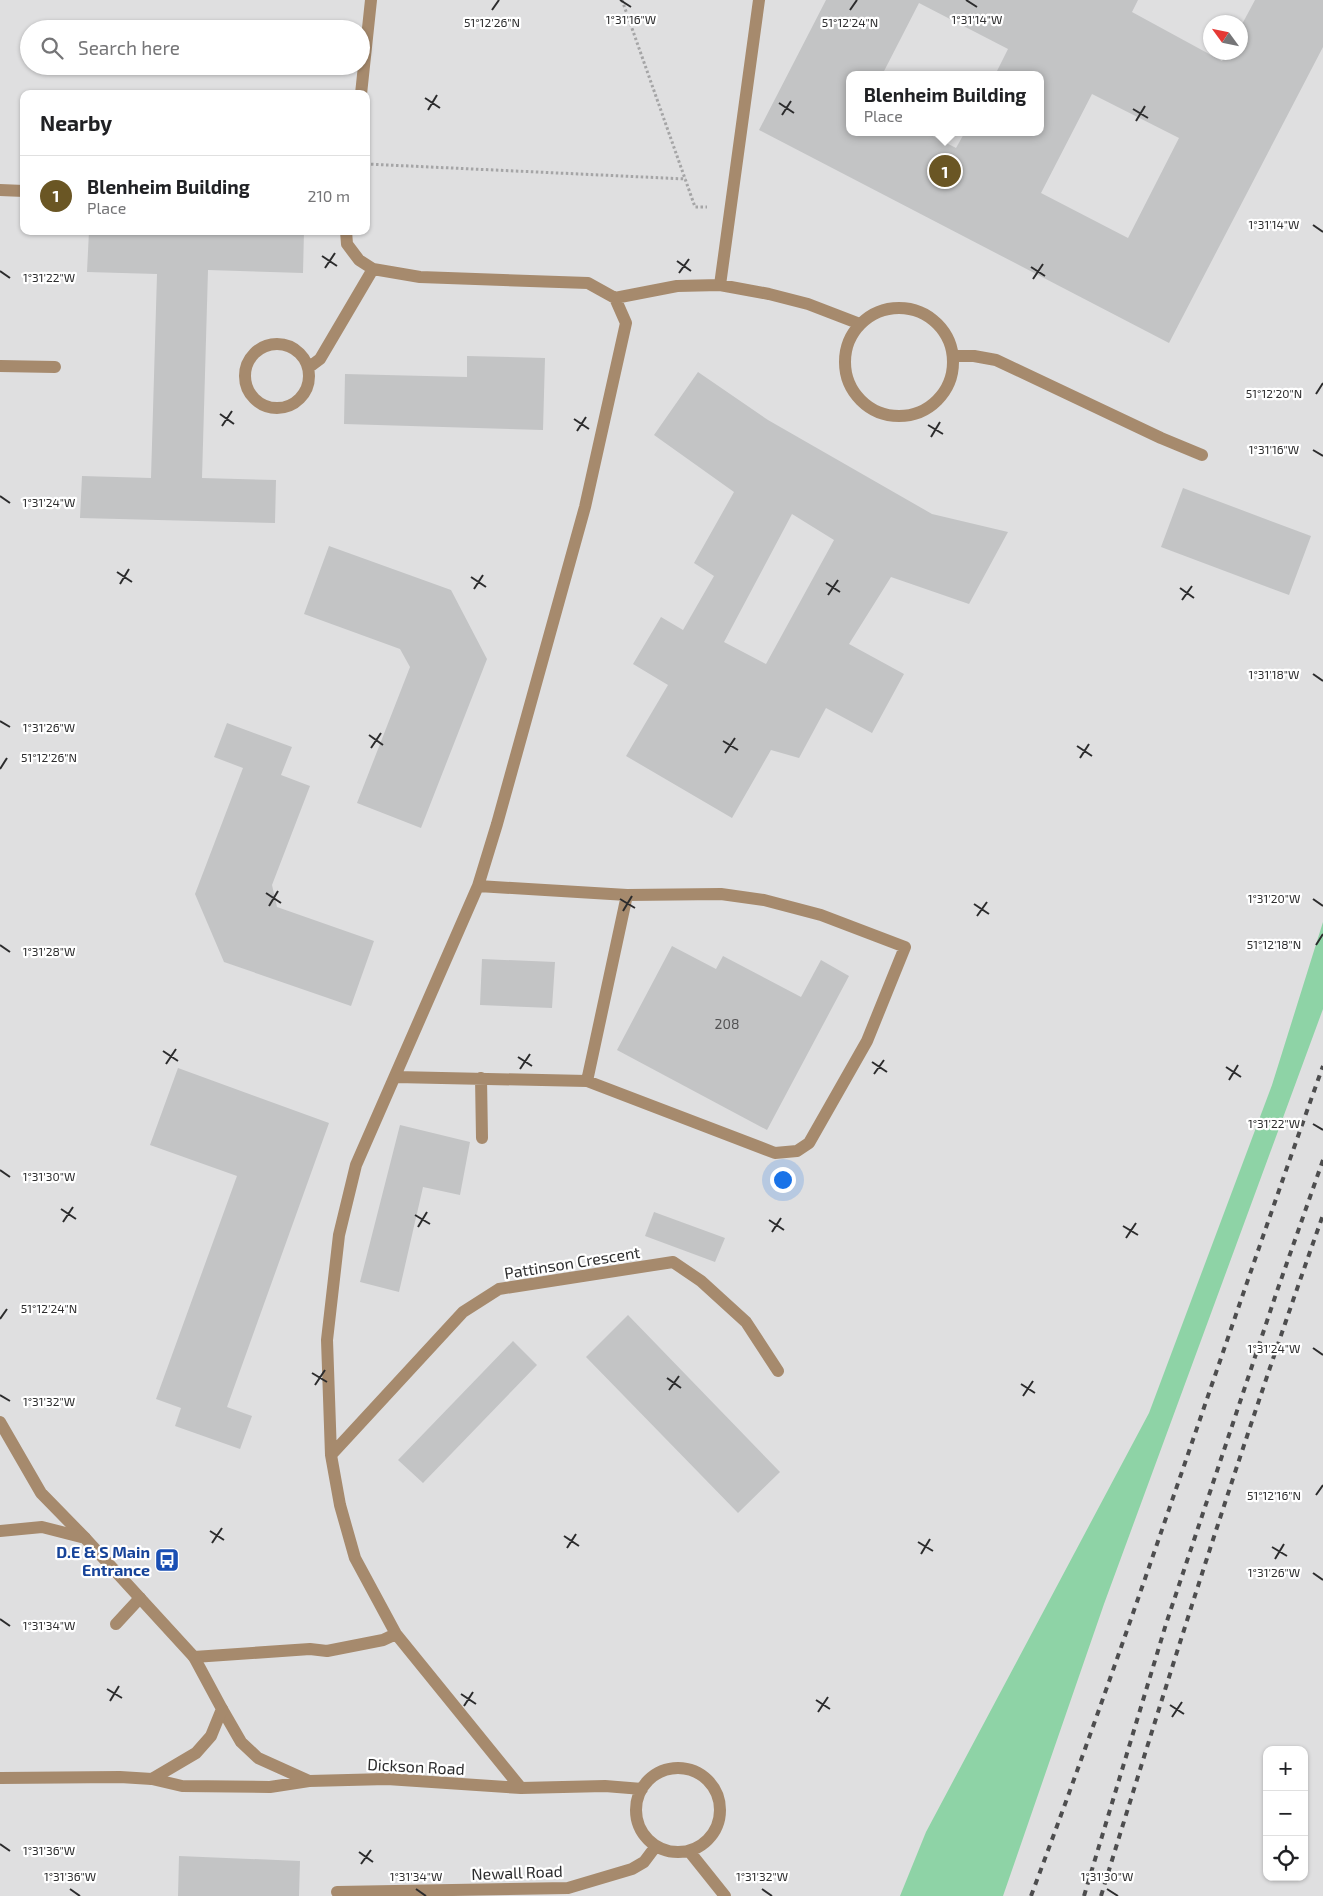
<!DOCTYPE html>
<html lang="en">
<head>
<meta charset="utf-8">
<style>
  body { margin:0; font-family:"Exo 2",sans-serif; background:#f6f6f6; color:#202124 }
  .controls { position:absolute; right:15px; bottom:15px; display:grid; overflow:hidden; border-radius:10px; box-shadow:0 1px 4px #0004 }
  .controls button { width:45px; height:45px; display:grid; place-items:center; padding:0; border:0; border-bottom:1px solid #e0e0e0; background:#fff; color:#202124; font:25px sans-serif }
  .compass { position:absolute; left:1203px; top:15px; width:45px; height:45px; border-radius:50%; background:#fff; box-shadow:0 1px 4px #0004; rotate:303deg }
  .you { position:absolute; left:782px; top:1179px; width:18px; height:18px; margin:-12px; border:4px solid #fff; border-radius:50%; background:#1a73e8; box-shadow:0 0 0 8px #1a73e833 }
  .badge { display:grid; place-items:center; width:32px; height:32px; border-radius:50%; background:#6a5624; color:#fff; font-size:16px; font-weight:700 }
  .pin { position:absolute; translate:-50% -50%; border:2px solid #fff; box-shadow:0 1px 5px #0006 }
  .popup { position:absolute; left:846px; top:71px; width:198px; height:65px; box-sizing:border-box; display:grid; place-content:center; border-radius:10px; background:#fff; filter:drop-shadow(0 1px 4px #0005); font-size:16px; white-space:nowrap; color:#757577 }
  .popup b { font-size:19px; color:#202124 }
  .popup::after { content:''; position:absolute; left:50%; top:100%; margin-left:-10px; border:10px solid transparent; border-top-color:#fff }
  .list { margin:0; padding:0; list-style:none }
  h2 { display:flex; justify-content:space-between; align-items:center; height:65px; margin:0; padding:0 20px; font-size:21px }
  h2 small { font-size:16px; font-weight:400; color:#757577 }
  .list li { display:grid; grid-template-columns:32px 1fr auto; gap:15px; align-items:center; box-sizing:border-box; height:80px; padding:0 20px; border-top:1px solid #e0e0e0 }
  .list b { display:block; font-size:19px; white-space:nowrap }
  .list p { margin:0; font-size:16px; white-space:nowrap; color:#757577 }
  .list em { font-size:16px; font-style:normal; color:#757577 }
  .icon { flex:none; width:28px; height:28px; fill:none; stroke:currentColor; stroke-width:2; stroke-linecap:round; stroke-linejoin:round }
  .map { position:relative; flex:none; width:1323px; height:1896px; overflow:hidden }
  .search { position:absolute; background:#fff; box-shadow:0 1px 4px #0004; left:20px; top:20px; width:350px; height:55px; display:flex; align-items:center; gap:12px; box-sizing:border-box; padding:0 18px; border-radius:28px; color:#757577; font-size:19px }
  .panel { position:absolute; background:#fff; box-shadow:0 1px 4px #0004; left:20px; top:90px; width:350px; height:145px; border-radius:10px }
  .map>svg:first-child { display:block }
  .green { fill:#8ed3a6 }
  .building { fill:#c3c4c5; fill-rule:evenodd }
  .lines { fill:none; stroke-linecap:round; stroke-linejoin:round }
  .path { stroke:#a5a5a6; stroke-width:3; stroke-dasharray:2.5 2.5; stroke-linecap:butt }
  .lane { stroke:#a68a6d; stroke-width:12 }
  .street { stroke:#a68a6d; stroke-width:12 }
  .rail { stroke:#4d4d4e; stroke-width:4; stroke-dasharray:6 6; stroke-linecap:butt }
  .ticks { fill:none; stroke:#2c2c2d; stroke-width:2 }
  .labels { text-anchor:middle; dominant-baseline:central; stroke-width:4.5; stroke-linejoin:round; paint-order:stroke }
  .number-label { font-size:14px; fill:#525253 }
  .street-label { font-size:16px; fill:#2c2c2d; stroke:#fff }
  .transit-label { font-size:16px; font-weight:bold; fill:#164399; stroke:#fff; text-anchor:end }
  .ticks-label { font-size:12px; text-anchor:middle; fill:#2c2c2d; stroke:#fff; stroke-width:4.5; stroke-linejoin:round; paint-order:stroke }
</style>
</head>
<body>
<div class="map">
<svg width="1323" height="1896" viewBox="0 0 1323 1896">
  <rect width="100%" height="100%" fill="#dfdfe0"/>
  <path class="green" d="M 1323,922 L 1323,1009 L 1104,1604 L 1003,1896 L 900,1896 L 926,1832 L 1149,1413 L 1272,1085 Z"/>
  <path class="building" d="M 826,0 L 1138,0 L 1132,12 L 1222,61 L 1227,52 L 1240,52 L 1240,28 L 1255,0 L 1323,0 L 1323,47 L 1169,343 L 759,130 ZM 919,3 L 1008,49 L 995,75 L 1040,75 L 1040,132 L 965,132 L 956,148 L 925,132 L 850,132 L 850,75 L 882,75 ZM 1092,94 L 1179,138 L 1128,238 L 1041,193 Z
    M 89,231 L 304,231 L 303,273 L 208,270 L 202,478 L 276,480 L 275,523 L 80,518 L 82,476 L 151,478 L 157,274 L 87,272 Z
    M 467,356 L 545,358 L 543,430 L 344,424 L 345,374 L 467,377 Z
    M 698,372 L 768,420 L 932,514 L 1008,532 L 969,604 L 891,577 L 849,644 L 904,674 L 872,733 L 826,708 L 799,758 L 771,750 L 732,818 L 626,756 L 668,685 L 633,664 L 661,617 L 683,630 L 714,576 L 694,563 L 734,492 L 654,435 ZM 792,514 L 834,540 L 766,664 L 724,642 Z
    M 1183,488 L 1311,536 L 1289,595 L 1161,547 Z
    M 329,546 L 451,590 L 487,659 L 421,828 L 357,803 L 410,667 L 400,649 L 304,614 Z
    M 227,723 L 292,747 L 281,775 L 310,786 L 272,885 L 277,907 L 374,941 L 351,1006 L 224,962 L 195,894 L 243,768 L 214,757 Z
    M 672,946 L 716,969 L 723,956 L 801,997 L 821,960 L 849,976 L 767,1130 L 617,1050 Z
    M 482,959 L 555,962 L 552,1008 L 480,1005 Z
    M 178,1068 L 329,1123 L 227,1407 L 252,1416 L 240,1449 L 175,1426 L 181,1408 L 156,1399 L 237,1176 L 150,1145 Z
    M 400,1125 L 470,1142 L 460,1195 L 423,1187 L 399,1292 L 360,1282 Z
    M 654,1212 L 725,1238 L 715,1262 L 645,1236 Z
    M 628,1315 L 780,1472 L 738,1513 L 586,1357 Z
    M 513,1341 L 537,1365 L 423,1483 L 398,1460 Z
    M 179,1856 L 300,1861 L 299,1896 L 178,1896 Z"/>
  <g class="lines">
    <path class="path" d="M 622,0 L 695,207 L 707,207
      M 366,164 L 686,179"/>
    <path class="lane" d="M 361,94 L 371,0
      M 0,190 L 24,191
      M 373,269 L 420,277 L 588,283 L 615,298 L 626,323 L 585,507 L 497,824 L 478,886 L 356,1165 L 339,1235 L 327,1340 L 331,1455 L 340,1505 L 355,1558 L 396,1634 L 521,1788
      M 720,285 L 759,0
      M 615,298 L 677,286 L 720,285 L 769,294 L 808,304 L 860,324
      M845 362a54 54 0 1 1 108 0a54 54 0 1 1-108 0Z
      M245 376a32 32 0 1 1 64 0a32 32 0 1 1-64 0Z
      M 953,356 L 974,356 L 996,360 L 1161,438 L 1202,455
      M 0,366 L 55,367
      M 308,368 L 320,359 L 373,269 L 359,260 L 347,244 L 346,231
      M 396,1077 L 587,1081 L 775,1153 L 797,1151 L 809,1143 L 867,1041 L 905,947 L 821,915 L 764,900 L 721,894 L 627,895 L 478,886
      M 481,1078 L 482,1138
      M 587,1081 L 627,895
      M 0,1422 L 41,1493 L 85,1538
      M 331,1455 L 463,1312 L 499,1289 L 673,1262 L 701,1281 L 746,1322 L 778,1371
      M 116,1624 L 140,1598
      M 194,1657 L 310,1649 L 327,1651 L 383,1640 L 396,1634
      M 222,1709 L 241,1742 L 258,1758 L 309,1781
      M636 1810a42 42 0 1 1 84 0a42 42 0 1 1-84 0Z
      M 152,1779 L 182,1786 L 270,1787 L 309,1781 L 387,1779 L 521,1788 L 605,1786 L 642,1789
      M 689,1851 L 725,1896
      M 337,1892 L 568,1888 L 632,1869 L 644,1862 L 656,1846"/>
    <path class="street" d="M 0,1531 L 42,1527 L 85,1538 L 194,1657 L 222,1709 L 211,1736 L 196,1753 L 152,1779 L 120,1777 L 0,1778"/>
    <path class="rail" d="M 1031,1896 C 1134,1622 1224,1342 1323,1066
      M 1084,1896 L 1166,1624 L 1276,1294 L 1323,1160
      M 1101,1896 C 1171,1668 1243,1440 1323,1215"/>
  </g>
  <path class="ticks" d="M 620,0 L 631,7M 966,0 L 977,7M 492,10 L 499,0M 850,10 L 857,0M 425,98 L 440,108M 779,103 L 794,113M 1133,109 L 1148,118M 428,110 L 437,95M 782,115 L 791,101M 1136,121 L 1145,106M 1313,225 L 1323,232M 322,256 L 337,266M 677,261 L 691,271M 1031,267 L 1045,276M 325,268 L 335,253M 0,271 L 10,278M 679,273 L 689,259M 1033,279 L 1043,264M 1316,394 L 1323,383M 220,414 L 234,424M 574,419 L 589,429M 928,425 L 943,434M 222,426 L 232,411M 577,431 L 586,417M 931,437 L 940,422M 1313,450 L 1323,456M 0,496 L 10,503M 117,572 L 132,582M 471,577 L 486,587M 826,583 L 840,592M 120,584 L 129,569M 1180,588 L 1194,598M 474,589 L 483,575M 828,595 L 838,580M 1182,600 L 1192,586M 1313,674 L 1323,681M 0,721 L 10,727M 369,735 L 383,745M 723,741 L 738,750M 1077,746 L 1092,756M 371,748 L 381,733M 725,753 L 735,738M 1080,758 L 1089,744M 0,769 L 7,758M 266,893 L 281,903M 620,899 L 635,908M 1313,899 L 1323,906M 974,904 L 989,914M 269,906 L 278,891M 623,911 L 632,896M 977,916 L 987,902M 0,945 L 10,952M 1316,945 L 1323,934M 163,1051 L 178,1061M 518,1057 L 532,1066M 872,1062 L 887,1072M 166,1064 L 176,1049M 1226,1067 L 1241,1077M 520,1069 L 530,1054M 874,1074 L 884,1060M 1229,1080 L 1238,1065M 1313,1124 L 1323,1130M 0,1170 L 10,1177M 61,1209 L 76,1219M 415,1215 L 430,1224M 769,1220 L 784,1230M 63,1222 L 73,1207M 1123,1226 L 1138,1235M 418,1227 L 427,1212M 772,1232 L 781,1218M 1126,1238 L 1136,1223M 0,1319 L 7,1309M 1313,1348 L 1323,1355M 312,1373 L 327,1382M 667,1378 L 681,1388M 1021,1384 L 1035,1393M 315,1385 L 325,1370M 669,1390 L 679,1376M 0,1395 L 10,1401M 1023,1396 L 1033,1381M 1316,1495 L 1323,1485M 210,1531 L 224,1540M 564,1536 L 579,1546M 918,1542 L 933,1551M 212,1543 L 222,1528M 1272,1547 L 1287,1556M 567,1548 L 576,1534M 921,1554 L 930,1539M 1275,1559 L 1284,1544M 1313,1573 L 1323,1580M 0,1619 L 10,1626M 107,1689 L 122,1698M 461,1694 L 476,1704M 816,1700 L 830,1709M 110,1701 L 119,1686M 1170,1705 L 1184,1714M 464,1706 L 473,1692M 818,1712 L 828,1697M 1172,1717 L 1182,1702M 0,1844 L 10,1851M 359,1852 L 373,1862M 361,1864 L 371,1850M 70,1889 L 80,1896M 416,1889 L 426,1896M 762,1889 L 772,1896M 1107,1889 L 1118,1896"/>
  <defs>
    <symbol id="bus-square" viewBox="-11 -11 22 22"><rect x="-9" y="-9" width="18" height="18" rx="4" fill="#1a4fb4" stroke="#fff"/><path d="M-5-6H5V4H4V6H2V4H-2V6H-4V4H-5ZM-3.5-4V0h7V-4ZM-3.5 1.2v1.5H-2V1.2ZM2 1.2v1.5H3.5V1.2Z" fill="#fff"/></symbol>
  </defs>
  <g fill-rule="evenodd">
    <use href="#bus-square" x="153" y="1546" width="28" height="28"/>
  </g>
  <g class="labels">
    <g class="number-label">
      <text x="727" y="1023">208</text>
    </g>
    <g class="street-label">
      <text transform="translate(572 1262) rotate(-9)">Pattinson Crescent</text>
      <text transform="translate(416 1766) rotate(3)">Dickson Road</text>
      <text transform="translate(517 1872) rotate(-2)">Newall Road</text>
    </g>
    <g class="transit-label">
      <text x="150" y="1551">D.E &amp; S Main<tspan x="150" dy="18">Entrance</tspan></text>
    </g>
  </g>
  <g class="ticks-label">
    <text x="631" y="24">1°31'16"W</text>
    <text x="977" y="24">1°31'14"W</text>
    <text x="492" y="27">51°12'26"N</text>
    <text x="850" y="27">51°12'24"N</text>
    <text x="1274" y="229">1°31'14"W</text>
    <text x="49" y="282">1°31'22"W</text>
    <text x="1274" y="398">51°12'20"N</text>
    <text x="1274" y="454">1°31'16"W</text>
    <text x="49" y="507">1°31'24"W</text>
    <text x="1274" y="679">1°31'18"W</text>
    <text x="49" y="732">1°31'26"W</text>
    <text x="49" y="762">51°12'26"N</text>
    <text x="1274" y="903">1°31'20"W</text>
    <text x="1274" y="949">51°12'18"N</text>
    <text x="49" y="956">1°31'28"W</text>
    <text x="1274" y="1128">1°31'22"W</text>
    <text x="49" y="1181">1°31'30"W</text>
    <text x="49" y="1313">51°12'24"N</text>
    <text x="1274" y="1353">1°31'24"W</text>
    <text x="49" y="1406">1°31'32"W</text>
    <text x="1274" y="1500">51°12'16"N</text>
    <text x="1274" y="1577">1°31'26"W</text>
    <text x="49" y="1630">1°31'34"W</text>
    <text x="49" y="1855">1°31'36"W</text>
    <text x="70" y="1881">1°31'36"W</text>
    <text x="416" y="1881">1°31'34"W</text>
    <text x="762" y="1881">1°31'32"W</text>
    <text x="1107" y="1881">1°31'30"W</text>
  </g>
</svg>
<div class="controls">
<button>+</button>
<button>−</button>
<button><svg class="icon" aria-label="locate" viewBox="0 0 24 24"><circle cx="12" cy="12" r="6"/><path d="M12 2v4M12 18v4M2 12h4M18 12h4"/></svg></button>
</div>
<svg class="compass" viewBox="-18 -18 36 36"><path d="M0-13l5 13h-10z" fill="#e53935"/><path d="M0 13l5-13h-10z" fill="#757577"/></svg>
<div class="you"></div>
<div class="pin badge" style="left:945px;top:171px">1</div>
<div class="popup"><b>Blenheim Building</b>Place</div>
<div class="search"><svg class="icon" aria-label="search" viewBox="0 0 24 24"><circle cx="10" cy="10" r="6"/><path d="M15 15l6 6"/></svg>Search here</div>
<section class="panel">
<h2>Nearby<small></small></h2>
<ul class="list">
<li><span class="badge">1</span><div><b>Blenheim Building</b><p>Place</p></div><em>210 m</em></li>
</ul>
</section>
</div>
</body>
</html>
